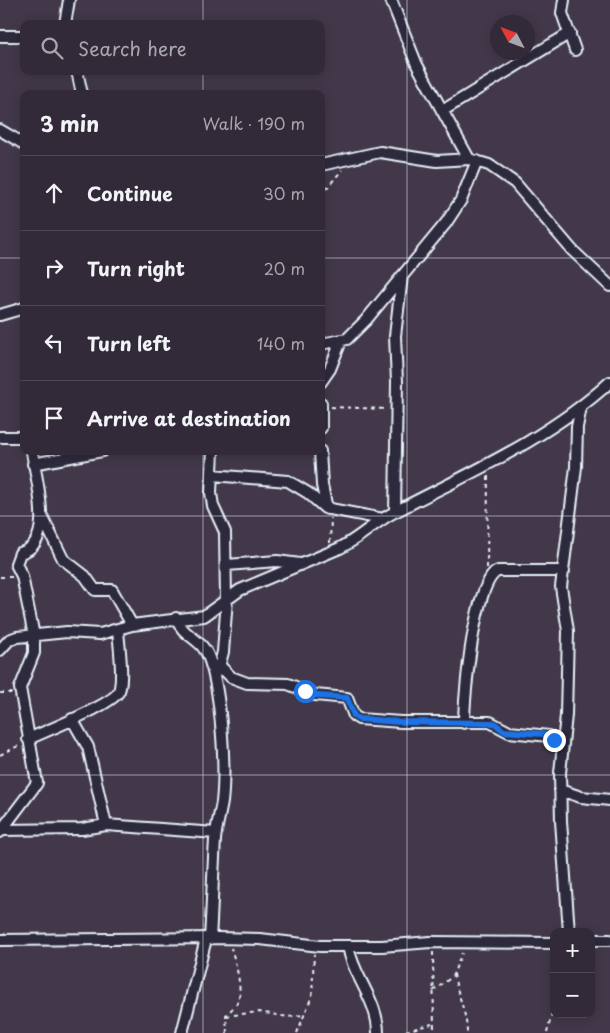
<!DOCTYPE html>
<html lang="en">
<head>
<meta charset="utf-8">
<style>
  body { margin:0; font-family:"Playpen Sans",sans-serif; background:#3a3240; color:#f1f3f6 }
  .controls { position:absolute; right:15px; bottom:15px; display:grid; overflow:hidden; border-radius:10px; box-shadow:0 2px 12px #0003 }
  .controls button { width:45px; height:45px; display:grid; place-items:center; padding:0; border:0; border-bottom:1px solid #4d4653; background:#322a38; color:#f1f3f6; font:25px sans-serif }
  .compass { position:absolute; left:490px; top:15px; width:45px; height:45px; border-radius:50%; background:#322a38; box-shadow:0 2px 12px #0003; rotate:311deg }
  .stop { position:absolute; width:15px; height:15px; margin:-11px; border:4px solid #1a73e8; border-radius:50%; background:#fff }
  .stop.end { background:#1a73e8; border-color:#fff; box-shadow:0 1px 5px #0008 }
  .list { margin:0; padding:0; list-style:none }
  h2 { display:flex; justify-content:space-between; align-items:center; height:65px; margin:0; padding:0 20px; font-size:21px }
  h2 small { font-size:16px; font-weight:400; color:#a8a7ae }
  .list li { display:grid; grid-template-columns:32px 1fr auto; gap:15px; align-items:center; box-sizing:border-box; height:75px; padding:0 20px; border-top:1px solid #4d4653 }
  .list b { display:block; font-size:19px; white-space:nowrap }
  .list em { font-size:16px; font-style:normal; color:#a8a7ae }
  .icon { flex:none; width:28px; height:28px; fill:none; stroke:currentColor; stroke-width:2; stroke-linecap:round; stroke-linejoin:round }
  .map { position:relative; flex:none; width:610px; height:1033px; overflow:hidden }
  .search { position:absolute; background:#322a38; box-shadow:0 2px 12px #0003; left:20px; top:20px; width:305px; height:55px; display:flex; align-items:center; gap:12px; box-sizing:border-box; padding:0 18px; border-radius:10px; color:#a8a7ae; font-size:19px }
  .panel { position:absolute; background:#322a38; box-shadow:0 2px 12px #0003; left:20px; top:90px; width:305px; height:365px; border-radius:10px }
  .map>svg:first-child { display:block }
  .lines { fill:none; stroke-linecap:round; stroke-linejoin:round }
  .minor-casing { stroke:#e8f1f8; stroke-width:14 }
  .path { stroke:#e8f1f8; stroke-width:2; stroke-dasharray:4 4; stroke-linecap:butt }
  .minor { stroke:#2f2a3d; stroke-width:10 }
  .route { stroke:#1a73e8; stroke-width:6 }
  .grid { fill:none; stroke:#e8f1f8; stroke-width:1; stroke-opacity:0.55 }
</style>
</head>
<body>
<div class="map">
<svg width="610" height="1033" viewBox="0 0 610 1033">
  <rect width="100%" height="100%" fill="#42384a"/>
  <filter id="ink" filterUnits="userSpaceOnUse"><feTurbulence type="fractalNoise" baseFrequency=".02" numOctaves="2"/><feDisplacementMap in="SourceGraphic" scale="10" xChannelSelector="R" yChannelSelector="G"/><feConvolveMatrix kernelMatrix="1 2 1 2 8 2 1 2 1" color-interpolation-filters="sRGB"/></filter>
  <g filter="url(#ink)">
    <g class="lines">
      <defs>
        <path id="minor" d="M 391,0 L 417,65 L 469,159
          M 564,0 L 562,13 L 575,50
          M 65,24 L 69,0
          M 0,36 L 24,36
          M 77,71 L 82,94
          M 442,111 L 570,33
          M 0,130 L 24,144
          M 321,165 L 380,152 L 437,161 L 469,159 L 489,165 L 515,183 L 572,250 L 610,286
          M 0,315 L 24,308
          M 321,344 L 347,339 L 366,320 L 446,223 L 461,200 L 477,161
          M 321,382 L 330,369 L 341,341
          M 321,403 L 321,428
          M 0,437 L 24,437
          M 213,451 L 211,493 L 213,506 L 225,532 L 226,600
          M 320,451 L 322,485 L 327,509
          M 33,464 L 102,451
          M 212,475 L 288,481 L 308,493 L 325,508 L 383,519
          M 395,512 L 397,382 L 395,336 L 402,276
          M 42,516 L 63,559 L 85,576 L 95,590 L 112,590 L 132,625
          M 227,565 L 277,561 L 300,564
          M 176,618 C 184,639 203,637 210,661 C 221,695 226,767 222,802 C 220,815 216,827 215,840 C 213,872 212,906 210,939
          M 0,650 L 9,640 L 17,637 L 67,632 L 100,634 L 132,625 L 204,616 L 240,590 L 340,548 C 358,539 373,524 391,514 C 465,475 547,440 610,382
          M 219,665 L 231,677 L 247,683 L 288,684 L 315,695 L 347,698 L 354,716 L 359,719 L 401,722 L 490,722 L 509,732 L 549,736 L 562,749
          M 218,671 L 223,652 L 227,599
          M 72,719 L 88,747 L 106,825
          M 464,723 C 464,697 474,580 498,571 L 564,571
          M 28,739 C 44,732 114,704 119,691 C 124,678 119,645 118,630
          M 560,790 L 581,797 L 610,800
          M 1,830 L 82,829 L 106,825 L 216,833
          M 0,832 L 37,783 L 20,688 L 34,653 L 34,636 L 22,576 L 16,564 L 20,553 C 57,544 35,478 32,451
          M 569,932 L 561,821 L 560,773 L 566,715 L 568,631 L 561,587 L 576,467 L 577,427 L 581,407
          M 0,940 L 218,938 L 260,939 L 320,946 L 382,946 L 430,942 L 554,943
          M 591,940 L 610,940
          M 348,946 C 353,977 378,1000 378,1033
          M 182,1033 L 206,939"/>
      </defs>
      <use href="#minor" class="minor-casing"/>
      <path class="path" d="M 321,195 L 342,170
        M 331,407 L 387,409
        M 330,543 L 331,518
        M 487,568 L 488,475
        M 0,577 L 13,577
        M 0,693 L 13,693
        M 0,755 L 20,745
        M 433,952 L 434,1033
        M 454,974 C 457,995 467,1012 467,1033
        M 433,991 L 452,977 L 462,953
        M 226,1016 L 259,1012 L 288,1017 L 303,1015
        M 227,1033 L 226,1015 C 230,1011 234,1007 237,1003 C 244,990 235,961 231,948
        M 297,1033 L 312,996 L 314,954
        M 398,1033 L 432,1024
        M 547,1033 L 554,1005"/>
      <use href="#minor" class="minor"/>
    </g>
  </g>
  <g class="lines" filter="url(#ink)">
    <path class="route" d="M 305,691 L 319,696 L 347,698 L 354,716 L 359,719 L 401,722 L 494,723 L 504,731 L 543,734 L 554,740"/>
  </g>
  <path class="grid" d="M 203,0 L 203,24M 407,0 L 407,1033M 203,71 L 203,94M 0,258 L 24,258M 321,258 L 610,258M 203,451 L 203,1033M 0,516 L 610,516M 0,775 L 610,775"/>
</svg>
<div class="controls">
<button>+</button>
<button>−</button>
</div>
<svg class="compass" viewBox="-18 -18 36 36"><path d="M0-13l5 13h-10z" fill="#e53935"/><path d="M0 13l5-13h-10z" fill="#a8a7ae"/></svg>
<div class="stop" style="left:305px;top:691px"></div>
<div class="stop end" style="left:554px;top:740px"></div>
<div class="search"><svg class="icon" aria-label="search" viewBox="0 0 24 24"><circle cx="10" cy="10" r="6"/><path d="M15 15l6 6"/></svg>Search here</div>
<section class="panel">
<h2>3 min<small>Walk · 190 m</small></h2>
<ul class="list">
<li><svg class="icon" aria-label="ahead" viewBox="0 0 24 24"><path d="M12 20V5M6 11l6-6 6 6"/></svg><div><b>Continue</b></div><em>30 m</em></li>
<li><svg class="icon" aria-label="right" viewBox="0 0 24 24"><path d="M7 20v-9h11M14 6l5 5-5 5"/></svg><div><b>Turn right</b></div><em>20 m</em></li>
<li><svg class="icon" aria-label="left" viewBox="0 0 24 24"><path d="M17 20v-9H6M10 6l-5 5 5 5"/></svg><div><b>Turn left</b></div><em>140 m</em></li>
<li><svg class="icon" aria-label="arrive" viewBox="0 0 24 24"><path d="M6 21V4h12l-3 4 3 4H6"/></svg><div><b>Arrive at destination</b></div></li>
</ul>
</section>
</div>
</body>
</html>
